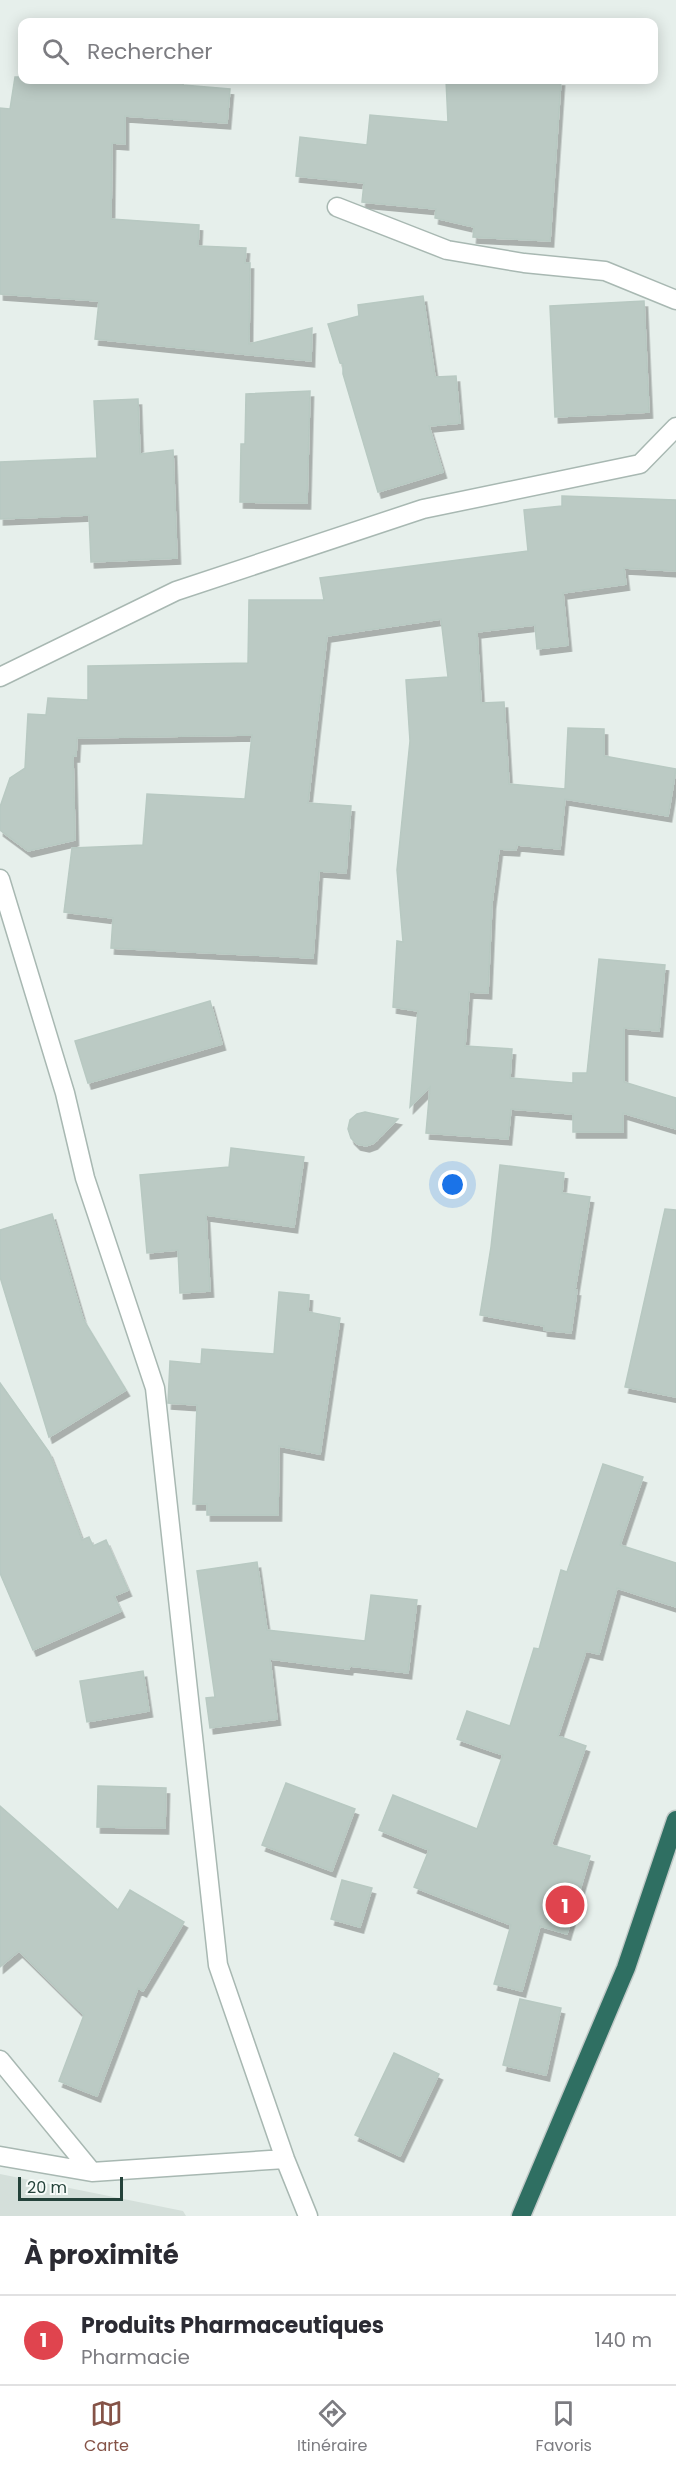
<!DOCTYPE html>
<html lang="fr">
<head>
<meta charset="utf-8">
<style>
  body { margin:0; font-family:Poppins,sans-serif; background:#f7f7f7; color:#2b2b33 }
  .scale { position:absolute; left:18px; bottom:15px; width:105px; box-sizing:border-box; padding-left:6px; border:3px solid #24423a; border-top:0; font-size:16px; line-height:21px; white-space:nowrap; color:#24423a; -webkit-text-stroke:4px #f7fbf9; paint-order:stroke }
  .you { position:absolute; left:453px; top:1185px; width:21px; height:21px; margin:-15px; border:4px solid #fff; border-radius:50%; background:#1a73e8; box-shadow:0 0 0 9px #1a73e833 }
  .badge { display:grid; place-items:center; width:39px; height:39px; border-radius:50%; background:#855347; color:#fff; font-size:20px; font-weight:700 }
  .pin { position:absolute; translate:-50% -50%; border:3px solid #fff; box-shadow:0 2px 6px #0006 }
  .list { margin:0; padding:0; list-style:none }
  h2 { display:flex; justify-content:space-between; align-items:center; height:78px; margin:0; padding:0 24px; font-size:26px }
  h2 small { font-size:20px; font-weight:400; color:#7c7c81 }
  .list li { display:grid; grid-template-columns:39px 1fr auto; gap:18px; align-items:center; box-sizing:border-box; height:90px; padding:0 24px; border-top:2px solid #e1e1e2 }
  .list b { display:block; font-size:22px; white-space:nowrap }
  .list p { margin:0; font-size:20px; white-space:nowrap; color:#7c7c81 }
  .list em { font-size:20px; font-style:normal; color:#7c7c81 }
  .icon { flex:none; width:33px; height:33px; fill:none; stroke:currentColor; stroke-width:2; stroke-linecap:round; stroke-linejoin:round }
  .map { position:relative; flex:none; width:676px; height:2216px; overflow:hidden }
  .search { position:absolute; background:#fff; box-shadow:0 3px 15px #0003; left:18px; right:18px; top:18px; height:66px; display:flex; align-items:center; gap:15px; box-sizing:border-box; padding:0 21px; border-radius:12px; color:#7c7c81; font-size:22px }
  .sheet { height:168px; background:#fff }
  nav { display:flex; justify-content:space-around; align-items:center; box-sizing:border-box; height:84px; border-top:2px solid #e1e1e2; background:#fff; font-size:16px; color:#7c7c81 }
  nav a { display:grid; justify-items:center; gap:3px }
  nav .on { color:#855347 }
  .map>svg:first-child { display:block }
  .built { fill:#d4dfda }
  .building { fill:#bbcac4; stroke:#b8c9c2; stroke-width:1.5; filter:url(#shadow) }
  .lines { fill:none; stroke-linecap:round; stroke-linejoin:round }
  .street-casing { stroke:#a8b8b2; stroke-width:21 }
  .highway-casing { stroke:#c2cac8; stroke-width:21 }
  .street { stroke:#fff; stroke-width:18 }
  .highway { stroke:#2f6f62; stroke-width:18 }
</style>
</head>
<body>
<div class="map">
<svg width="676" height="2216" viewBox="0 0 676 2216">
  <defs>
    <filter id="shadow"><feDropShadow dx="3.5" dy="6" stdDeviation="0" flood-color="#0004"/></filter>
  </defs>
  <rect width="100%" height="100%" fill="#e6efeb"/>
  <path class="built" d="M 0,2174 L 183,2211 L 186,2216 L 0,2216 Z"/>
  <path class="building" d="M 15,77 L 22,77 L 22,80 L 184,80 L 183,85 L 230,89 L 227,123 L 125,116 L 125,144 L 112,143 L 111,219 L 199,225 L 198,246 L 246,248 L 245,263 L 250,263 L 249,344 L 312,328 L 311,361 L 95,339 L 99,301 L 0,294 L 0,108 L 10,109 Z
    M 446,80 L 561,80 L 550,241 L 473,237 L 474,227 L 435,218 L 436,209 L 362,202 L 364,183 L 296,176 L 300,137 L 367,145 L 370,115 L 448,122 Z
    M 423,296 L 435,377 L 456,376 L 460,423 L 429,426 L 443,472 L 378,492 L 343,374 L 343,364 L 340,363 L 328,324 L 359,316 L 358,305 Z
    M 644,301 L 649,412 L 555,417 L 550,306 Z
    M 310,391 L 307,503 L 240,502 L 241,444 L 245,444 L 246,394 Z
    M 138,399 L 140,454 L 173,450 L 177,558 L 91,562 L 89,515 L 0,519 L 0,462 L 97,458 L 94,401 Z
    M 562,496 L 676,500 L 676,571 L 624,568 L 626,584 L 563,593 L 568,645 L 537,649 L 535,625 L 477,632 L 481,703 L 504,702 L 509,784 L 565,789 L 568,728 L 604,729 L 604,756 L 676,769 L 668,816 L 565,799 L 560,849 L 517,845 L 516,850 L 499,849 L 492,903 L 488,993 L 469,992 L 465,1046 L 512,1049 L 510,1078 L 573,1083 L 573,1073 L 587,1073 L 599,959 L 665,965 L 659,1031 L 624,1028 L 624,1082 L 676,1098 L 676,1129 L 623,1113 L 623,1132 L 573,1132 L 573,1114 L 511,1109 L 508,1139 L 426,1133 L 430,1087 L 410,1107 L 418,1011 L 393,1007 L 397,941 L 403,942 L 397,870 L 410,741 L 406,680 L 448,677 L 441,619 L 327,636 L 308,803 L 351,806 L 346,873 L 319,871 L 313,958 L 111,948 L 113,918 L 64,912 L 72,848 L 143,845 L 147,794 L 245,799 L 252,735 L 77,738 L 76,756 L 73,756 L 75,840 L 28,851 L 0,830 L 0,807 L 10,778 L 25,768 L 28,714 L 46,715 L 48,698 L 88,700 L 88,666 L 248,663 L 249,600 L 324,600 L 320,578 L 528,551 L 524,510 L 562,506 Z
    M 210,1001 L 222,1044 L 88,1083 L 75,1041 Z
    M 365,1112 L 398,1119 L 374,1143 L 366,1146 L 357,1144 L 351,1138 L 348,1129 L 350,1120 L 357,1114 Z
    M 231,1148 L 304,1157 L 294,1227 L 206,1215 L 210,1291 L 180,1293 L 178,1250 L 147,1253 L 140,1175 L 229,1167 Z
    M 500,1165 L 564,1173 L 562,1193 L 590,1197 L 575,1290 L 577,1290 L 571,1333 L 544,1330 L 544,1326 L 480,1315 L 491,1247 Z
    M 665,1209 L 676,1210 L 676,1397 L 625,1387 Z
    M 52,1214 L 83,1319 L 126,1390 L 49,1437 L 0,1277 L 0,1230 Z
    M 279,1292 L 309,1295 L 308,1312 L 340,1318 L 320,1454 L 279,1446 L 278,1515 L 207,1515 L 207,1504 L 193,1504 L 197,1405 L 168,1403 L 170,1361 L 201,1364 L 202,1349 L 274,1354 Z
    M 0,1383 L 49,1452 L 82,1540 L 89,1537 L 93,1546 L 106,1540 L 128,1590 L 114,1596 L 121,1611 L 33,1650 L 0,1573 Z
    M 603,1464 L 643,1477 L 620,1545 L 676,1563 L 676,1607 L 617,1588 L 599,1654 L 586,1651 L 558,1736 L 586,1746 L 551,1845 L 590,1856 L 567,1934 L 540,1926 L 522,1991 L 494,1984 L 511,1925 L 414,1887 L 429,1850 L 379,1830 L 393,1795 L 477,1829 L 503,1755 L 457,1739 L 467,1711 L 510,1726 L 534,1648 L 539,1649 L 561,1570 L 567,1572 Z
    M 257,1562 L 267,1630 L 365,1641 L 371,1595 L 417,1600 L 408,1673 L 350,1666 L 349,1669 L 270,1659 L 277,1719 L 210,1728 L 206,1698 L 215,1697 L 197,1571 Z
    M 143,1671 L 149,1711 L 87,1722 L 80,1681 Z
    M 286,1783 L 355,1809 L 332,1871 L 262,1845 Z
    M 98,1786 L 166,1788 L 165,1828 L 97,1827 Z
    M 0,1806 L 118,1910 L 130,1890 L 184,1922 L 143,1991 L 138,1988 L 97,2096 L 59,2081 L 84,2015 L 19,1951 L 0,1967 Z
    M 342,1880 L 372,1888 L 360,1927 L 331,1919 Z
    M 520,1999 L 561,2008 L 546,2075 L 503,2065 Z
    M 394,2053 L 439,2074 L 400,2156 L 355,2135 Z"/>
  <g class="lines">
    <defs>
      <path id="street" d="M 337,207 L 447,250 L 524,263 L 605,271 L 676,300
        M 0,677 L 176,591 L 423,509 L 640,464 L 676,427
        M 0,879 L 65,1093 L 85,1178 L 155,1388 L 218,1965 L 285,2159 L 308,2216
        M 0,2060 L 92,2172
        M 0,2156 L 92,2172 L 285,2159"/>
      <path id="highway" d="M 521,2216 L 626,1968 L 676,1820"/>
    </defs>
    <use href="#street" class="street-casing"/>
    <use href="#highway" class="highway-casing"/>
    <use href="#street" class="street"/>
    <use href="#highway" class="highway"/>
  </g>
</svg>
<div class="scale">20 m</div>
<div class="you"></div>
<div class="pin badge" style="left:565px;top:1905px;background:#e0444e">1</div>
<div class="search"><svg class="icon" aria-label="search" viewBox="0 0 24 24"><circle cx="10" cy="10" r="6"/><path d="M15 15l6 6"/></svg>Rechercher</div>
</div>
<section class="sheet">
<h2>À proximité<small></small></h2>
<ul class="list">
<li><span class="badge" style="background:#e0444e">1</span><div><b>Produits Pharmaceutiques</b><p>Pharmacie</p></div><em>140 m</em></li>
</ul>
</section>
<nav>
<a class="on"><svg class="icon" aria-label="map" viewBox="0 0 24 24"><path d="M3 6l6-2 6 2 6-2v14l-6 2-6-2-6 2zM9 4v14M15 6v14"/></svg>Carte</a>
<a><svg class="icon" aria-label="directions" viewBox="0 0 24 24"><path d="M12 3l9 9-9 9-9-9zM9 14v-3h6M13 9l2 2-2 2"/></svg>Itinéraire</a>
<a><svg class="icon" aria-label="saved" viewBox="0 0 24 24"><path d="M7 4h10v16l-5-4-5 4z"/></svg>Favoris</a>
</nav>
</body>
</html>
